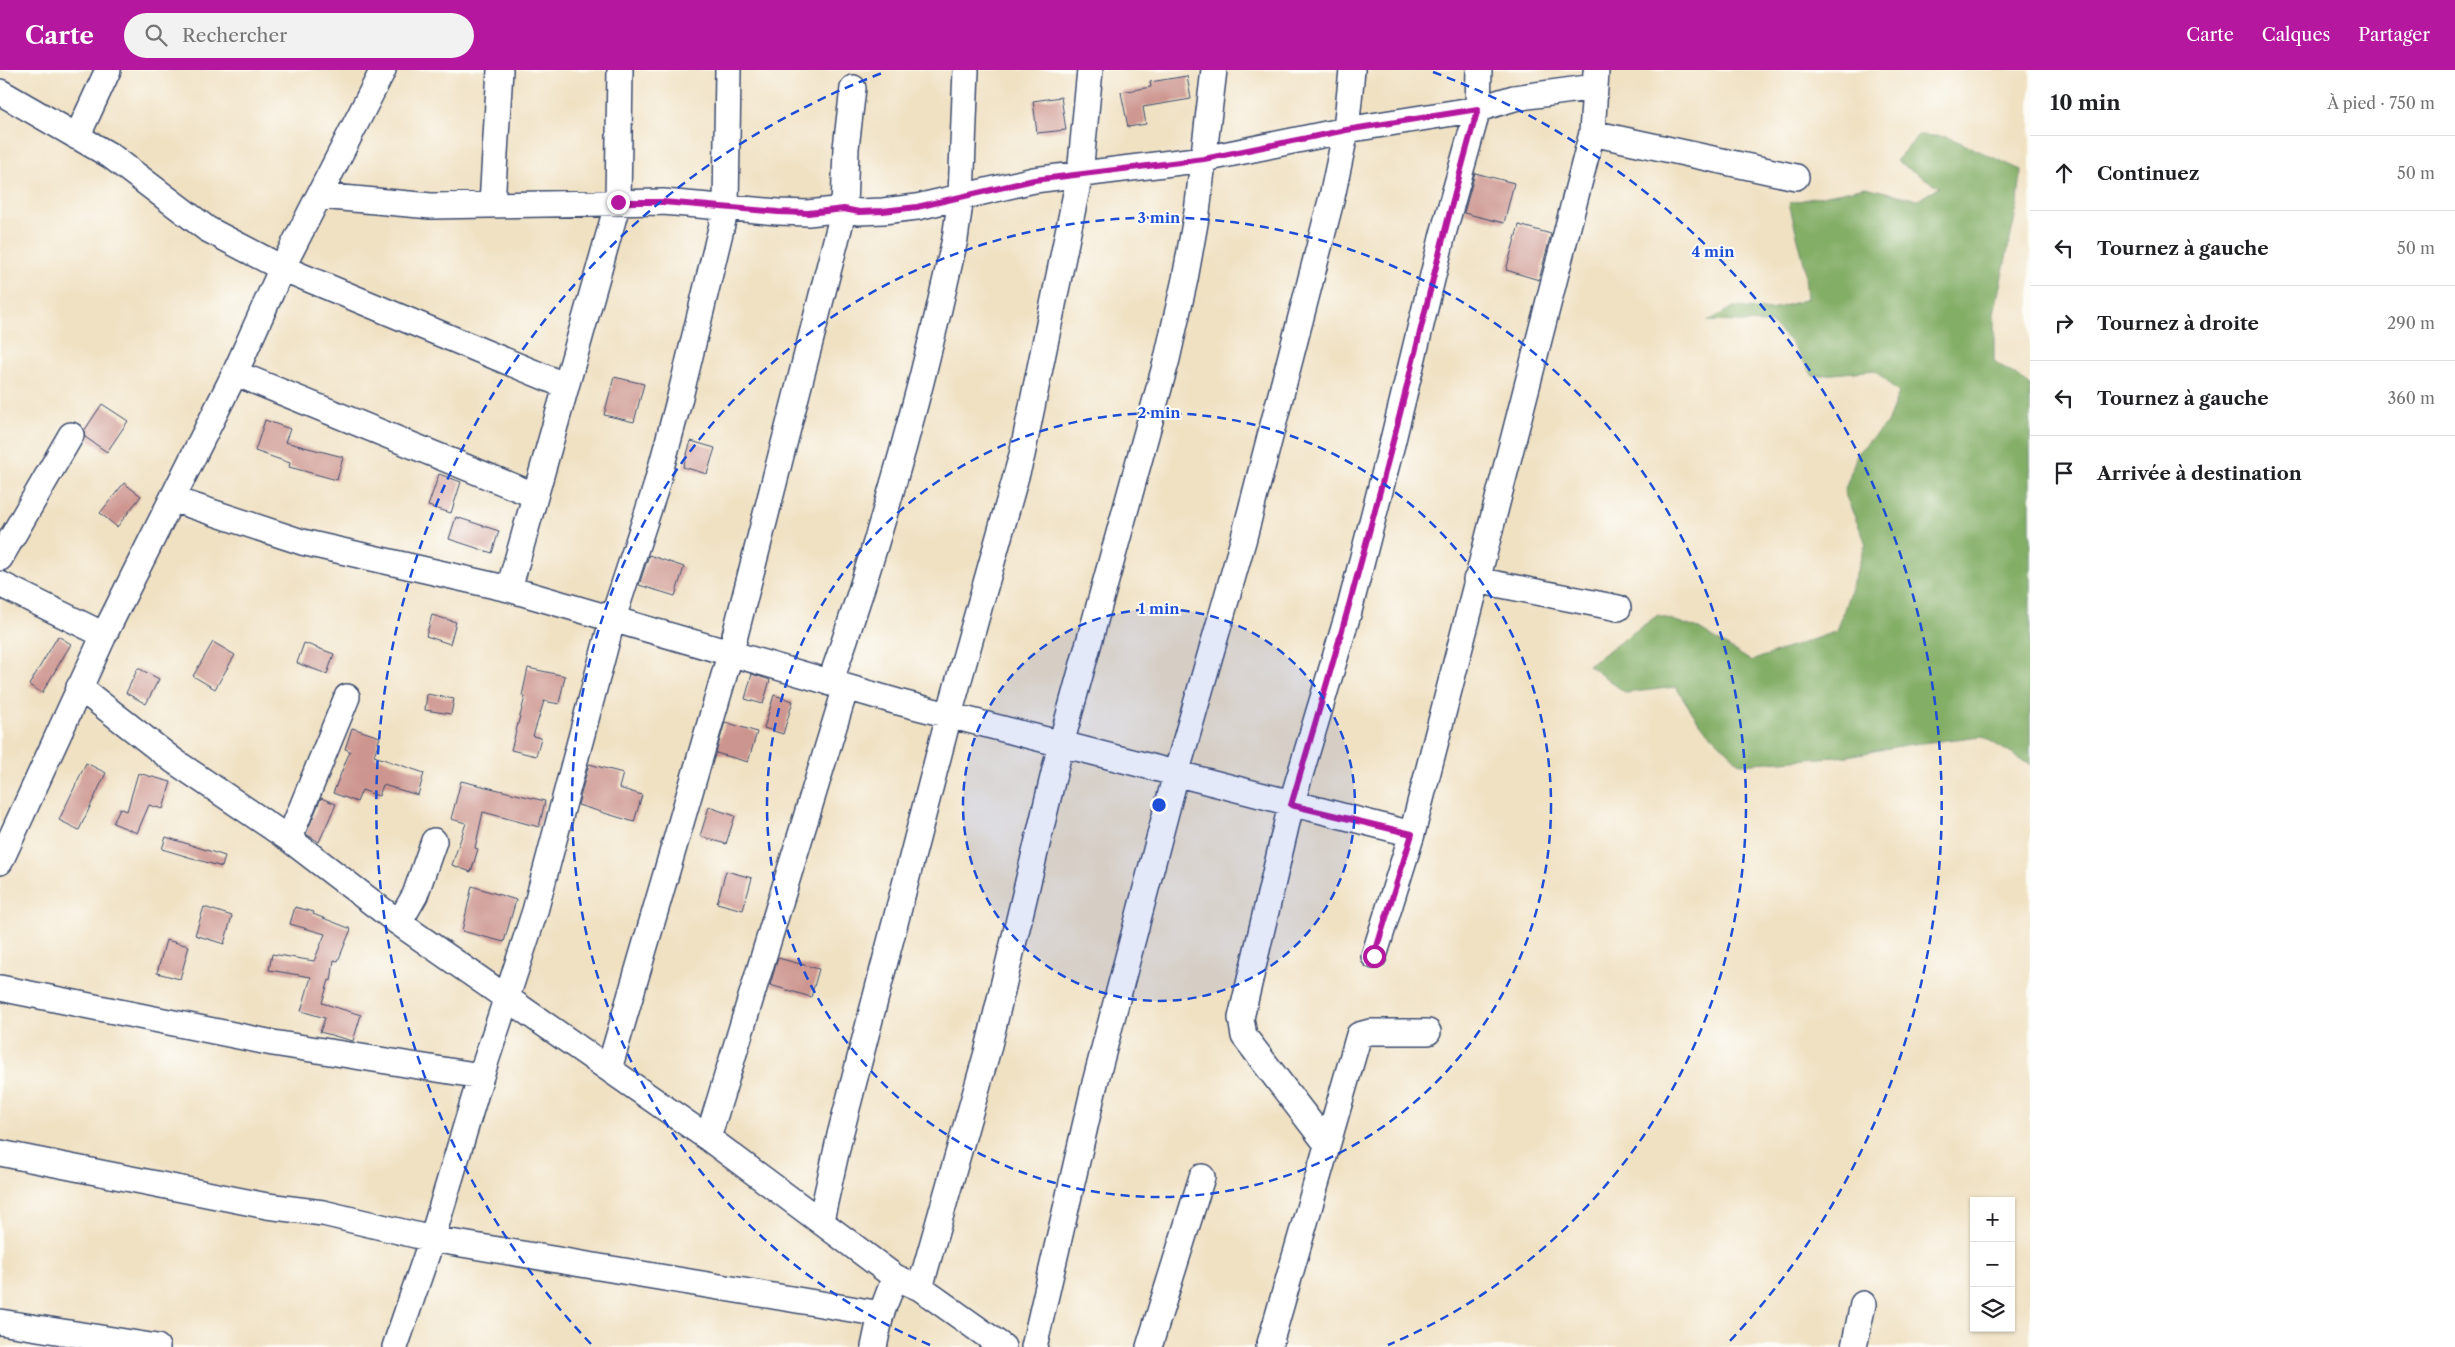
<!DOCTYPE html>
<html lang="fr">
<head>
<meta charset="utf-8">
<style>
  body { margin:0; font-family:"Libre Caslon Text",serif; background:#f2f2f2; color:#202124 }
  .controls { position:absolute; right:15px; bottom:15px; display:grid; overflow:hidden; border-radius:0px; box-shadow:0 1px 4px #0004 }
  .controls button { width:45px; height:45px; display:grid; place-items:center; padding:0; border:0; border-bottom:1px solid #e0e0e0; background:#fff; color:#202124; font:25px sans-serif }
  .stop { position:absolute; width:15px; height:15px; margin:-11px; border:4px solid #b5179e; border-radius:50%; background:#fff }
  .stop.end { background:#b5179e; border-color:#fff; box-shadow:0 1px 5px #0008 }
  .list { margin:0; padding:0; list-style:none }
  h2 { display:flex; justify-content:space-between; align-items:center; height:65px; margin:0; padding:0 20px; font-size:21px }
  h2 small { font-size:16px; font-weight:400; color:#757577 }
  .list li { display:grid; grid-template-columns:32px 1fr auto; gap:15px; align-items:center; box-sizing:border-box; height:75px; padding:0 20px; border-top:1px solid #e0e0e0 }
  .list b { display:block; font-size:19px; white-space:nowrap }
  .list em { font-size:16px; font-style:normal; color:#757577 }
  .icon { flex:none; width:28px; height:28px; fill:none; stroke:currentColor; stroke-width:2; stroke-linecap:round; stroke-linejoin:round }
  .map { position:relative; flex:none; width:2030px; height:1277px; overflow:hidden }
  header { display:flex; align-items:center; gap:30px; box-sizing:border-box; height:70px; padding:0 25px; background:#b5179e; color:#fff }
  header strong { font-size:24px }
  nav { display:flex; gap:28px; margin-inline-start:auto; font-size:18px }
  .search { width:350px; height:45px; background:#f2f2f2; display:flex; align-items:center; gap:12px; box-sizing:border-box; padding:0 18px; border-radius:28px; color:#757577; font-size:19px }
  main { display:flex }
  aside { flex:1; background:#fff }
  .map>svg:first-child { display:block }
  .forest { fill:#83ae66; stroke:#4f6e62 }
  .building { fill:#cd958f }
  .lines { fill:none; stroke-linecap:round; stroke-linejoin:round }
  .minor-casing { stroke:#3b4a6d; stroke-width:28 }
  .minor { stroke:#fff; stroke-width:25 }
  .route { stroke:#b5179e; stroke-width:6 }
  .ring { fill:none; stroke:#1d4ed8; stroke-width:2.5; stroke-dasharray:9 6 }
  .centre { fill:#1d4ed8; stroke:#fdfcf7; stroke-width:2.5 }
  .ring-label { font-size:15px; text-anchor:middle; font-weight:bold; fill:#1d4ed8; stroke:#fdfcf7; stroke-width:4; stroke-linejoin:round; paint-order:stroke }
</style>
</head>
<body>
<header>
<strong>Carte</strong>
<div class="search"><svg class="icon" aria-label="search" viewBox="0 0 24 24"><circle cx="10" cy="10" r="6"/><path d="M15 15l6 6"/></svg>Rechercher</div>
<nav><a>Carte</a><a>Calques</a><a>Partager</a></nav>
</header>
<main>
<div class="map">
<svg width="2030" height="1277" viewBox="0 0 2030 1277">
  <rect width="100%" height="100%" fill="#fdfcf7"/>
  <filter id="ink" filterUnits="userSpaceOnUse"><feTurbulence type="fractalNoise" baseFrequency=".02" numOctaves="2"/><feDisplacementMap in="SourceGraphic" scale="10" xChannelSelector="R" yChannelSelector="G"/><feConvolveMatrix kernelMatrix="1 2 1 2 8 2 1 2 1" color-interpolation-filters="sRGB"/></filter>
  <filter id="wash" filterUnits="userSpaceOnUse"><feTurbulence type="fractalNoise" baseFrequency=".0096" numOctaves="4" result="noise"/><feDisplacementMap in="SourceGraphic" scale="20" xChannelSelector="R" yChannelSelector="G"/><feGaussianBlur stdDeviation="1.12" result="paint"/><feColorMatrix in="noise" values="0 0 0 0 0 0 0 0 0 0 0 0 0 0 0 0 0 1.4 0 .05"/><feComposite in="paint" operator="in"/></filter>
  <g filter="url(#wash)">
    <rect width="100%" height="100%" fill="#f0e1c3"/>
    <path class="forest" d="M 1919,65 L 1948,67 L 2021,100 L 2018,133 L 1994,243 L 1994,291 L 2030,315 L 2030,695 L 1982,666 L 1905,675 L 1848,686 L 1741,694 L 1700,654 L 1676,617 L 1626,623 L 1588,595 L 1658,545 L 1699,559 L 1751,591 L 1837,561 L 1866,473 L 1844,422 L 1858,382 L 1887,353 L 1899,323 L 1875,300 L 1813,306 L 1789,270 L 1770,253 L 1708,251 L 1734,237 L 1771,240 L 1807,229 L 1804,193 L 1789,133 L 1866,117 L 1918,130 L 1939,117 L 1896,91 Z"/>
    <g id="blocks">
      <path class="building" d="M 1187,6 L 1191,29 L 1143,37 L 1146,54 L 1128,57 L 1121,22 L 1151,17 L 1150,12 Z
        M 1061,27 L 1066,60 L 1037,63 L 1033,31 Z
        M 1475,103 L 1514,113 L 1504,153 L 1464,143 Z
        M 1519,155 L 1551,164 L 1539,210 L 1506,200 Z
        M 614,307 L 644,314 L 634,352 L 604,345 Z
        M 102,334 L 128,351 L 107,382 L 85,367 L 84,361 Z
        M 265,350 L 290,359 L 285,372 L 343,387 L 337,410 L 289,397 L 290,393 L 255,381 Z
        M 691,371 L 715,378 L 707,404 L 683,397 Z
        M 439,404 L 461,412 L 451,443 L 428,436 Z
        M 124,413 L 141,426 L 117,457 L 100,443 Z
        M 456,447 L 499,461 L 492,483 L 449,469 Z
        M 649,485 L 684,497 L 675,526 L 639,515 Z
        M 432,545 L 456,552 L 450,574 L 426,566 Z
        M 58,566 L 71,574 L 42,623 L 29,615 Z
        M 213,572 L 235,585 L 215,619 L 193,606 Z
        M 304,573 L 334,584 L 327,604 L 297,593 Z
        M 138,598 L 159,609 L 146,634 L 126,623 Z
        M 528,598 L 565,606 L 559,634 L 544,631 L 533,666 L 541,668 L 536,686 L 511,680 L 525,627 L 522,626 Z
        M 752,604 L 770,610 L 763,634 L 745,629 Z
        M 427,624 L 454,629 L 451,644 L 425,640 Z
        M 774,625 L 793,631 L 783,664 L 764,658 Z
        M 725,652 L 757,662 L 748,692 L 716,683 Z
        M 352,658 L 380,667 L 374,686 L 424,703 L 418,725 L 383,715 L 379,726 L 362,720 L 357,732 L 333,723 L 350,681 L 345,679 Z
        M 86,693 L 106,703 L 79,760 L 59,750 Z
        M 589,694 L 623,703 L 619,718 L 642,725 L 634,752 L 578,735 Z
        M 138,703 L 171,712 L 163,739 L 149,735 L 137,763 L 113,753 L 120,738 L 127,741 Z
        M 461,711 L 545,731 L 539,757 L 483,742 L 475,778 L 478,779 L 471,802 L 452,795 L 466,753 L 451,749 Z
        M 321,728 L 336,734 L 319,772 L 306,764 Z
        M 709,737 L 735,746 L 726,774 L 700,766 Z
        M 166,767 L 225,786 L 222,797 L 162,779 Z
        M 726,801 L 752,808 L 743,840 L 717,833 Z
        M 472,816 L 516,830 L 504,872 L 462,861 Z
        M 204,837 L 232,846 L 224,874 L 195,865 Z
        M 295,837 L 314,842 L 313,844 L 351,859 L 338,891 L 334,890 L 331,911 L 329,910 L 322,933 L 361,945 L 353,971 L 320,962 L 325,948 L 301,941 L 311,907 L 269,900 L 272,884 L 314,891 L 325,864 L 290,854 Z
        M 166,870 L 189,876 L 180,909 L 157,903 Z
        M 778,888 L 819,899 L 811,927 L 770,915 Z"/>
    </g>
  </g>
  <g filter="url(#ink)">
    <use href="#blocks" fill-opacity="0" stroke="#3b4a6d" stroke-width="1"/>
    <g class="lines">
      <defs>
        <path id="minor" d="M 0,22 L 111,86 L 207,159 L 282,198 L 566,316
          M 1592,63 L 1796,107
          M 77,67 L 108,0
          M 320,126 L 431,136 L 663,132 L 778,142 L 808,143 L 844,139 L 859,142 L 883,141 L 917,137 L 1034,110 L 1204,89 L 1346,60 L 1478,39 L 1514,28 L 1595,17
          M 492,134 L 500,0
          M 235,303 L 534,425
          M 172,429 L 302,472 L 509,519 L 898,632 L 1412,764
          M 0,488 L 71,365
          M 1476,510 L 1618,538
          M 0,514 L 104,565
          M 509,519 L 618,132 L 620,0
          M 830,613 C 881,468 922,319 955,169 L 961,126 L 966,0
          M 79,617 L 174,691 L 289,769 L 399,853 L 708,1068 L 895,1207 L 920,1218 L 1003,1277
          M 289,769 L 347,627
          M 0,792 L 104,565 L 235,303 L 282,198 L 383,0
          M 399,853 L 415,825 L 434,771
          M 1374,886 L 1412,764 L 1592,63 L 1596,2
          M 0,918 L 273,973 L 481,1006
          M 609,999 L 730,585 L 844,139 L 846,78 L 853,18
          M 708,1068 L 846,617
          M 1326,1073 L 1244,966 L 1241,948 L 1291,735 L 1349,541 L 1392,374 L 1443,164 L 1478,39 L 1479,0
          M 0,1083 L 267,1136 L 323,1143 L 432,1169 L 881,1244
          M 821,1150 L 840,1065 L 949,645 L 1022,385 L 1080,104 L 1090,0
          M 920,1218 L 988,979 L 1061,674 L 1167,289 L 1185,209 L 1197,142 L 1214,0
          M 0,1252 L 157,1277
          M 395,1277 L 432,1169 L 481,1006 L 535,841 L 612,551 L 655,420 L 679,331 L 726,138 L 728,0
          M 874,1277 L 881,1244 L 895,1207
          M 1034,1277 L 1095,1013 L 1176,704 L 1243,471 L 1332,127 L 1346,60 L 1352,0
          M 1149,1277 L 1202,1107
          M 1269,1277 L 1359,965 L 1370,962 L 1428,962
          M 1854,1277 L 1863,1234"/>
      </defs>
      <use href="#minor" class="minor-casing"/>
      <use href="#minor" class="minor"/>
    </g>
  </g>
  <g class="lines" filter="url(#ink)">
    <path class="route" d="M 618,132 L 663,132 L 778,142 L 808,143 L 844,139 L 859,142 L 883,141 L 917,137 L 1034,110 L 1204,89 L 1346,60 L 1478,39 C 1445,150 1421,263 1392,375 C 1361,496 1327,615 1291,735 L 1412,764 L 1374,886"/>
  </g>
  <circle cx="1159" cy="735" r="196" fill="#1d4ed8" fill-opacity=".12"/>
  <g class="ring">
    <circle cx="1159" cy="735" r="196"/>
    <circle cx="1159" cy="735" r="392"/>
    <path d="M930 1275A587 587 0 1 1 1388 1275"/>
    <path d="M591 1274A783 783 0 0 1 885 2M1433 2A783 783 0 0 1 1727 1274"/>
  </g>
  <circle cx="1159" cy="735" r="8" class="centre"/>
  <g class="ring-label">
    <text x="1159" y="153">3 min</text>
    <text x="1713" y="187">4 min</text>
    <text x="1159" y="348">2 min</text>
    <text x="1159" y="544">1 min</text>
  </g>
</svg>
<div class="controls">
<button>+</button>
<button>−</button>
<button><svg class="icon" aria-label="layers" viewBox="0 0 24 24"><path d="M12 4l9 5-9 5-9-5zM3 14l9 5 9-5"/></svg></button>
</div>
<div class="stop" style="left:1374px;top:886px"></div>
<div class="stop end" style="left:618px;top:132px"></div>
</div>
<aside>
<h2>10 min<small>À pied · 750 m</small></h2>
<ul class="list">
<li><svg class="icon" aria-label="ahead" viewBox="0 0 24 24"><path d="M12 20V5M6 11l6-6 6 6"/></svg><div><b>Continuez</b></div><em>50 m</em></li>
<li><svg class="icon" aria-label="left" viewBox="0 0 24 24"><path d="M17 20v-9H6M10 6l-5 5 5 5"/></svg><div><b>Tournez à gauche</b></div><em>50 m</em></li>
<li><svg class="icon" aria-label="right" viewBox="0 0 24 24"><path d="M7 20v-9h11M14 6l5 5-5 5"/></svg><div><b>Tournez à droite</b></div><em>290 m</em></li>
<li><svg class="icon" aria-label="left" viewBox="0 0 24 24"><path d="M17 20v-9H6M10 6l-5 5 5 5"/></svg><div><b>Tournez à gauche</b></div><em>360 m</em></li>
<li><svg class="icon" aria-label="arrive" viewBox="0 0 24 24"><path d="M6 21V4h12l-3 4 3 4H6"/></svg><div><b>Arrivée à destination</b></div></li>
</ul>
</aside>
</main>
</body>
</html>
